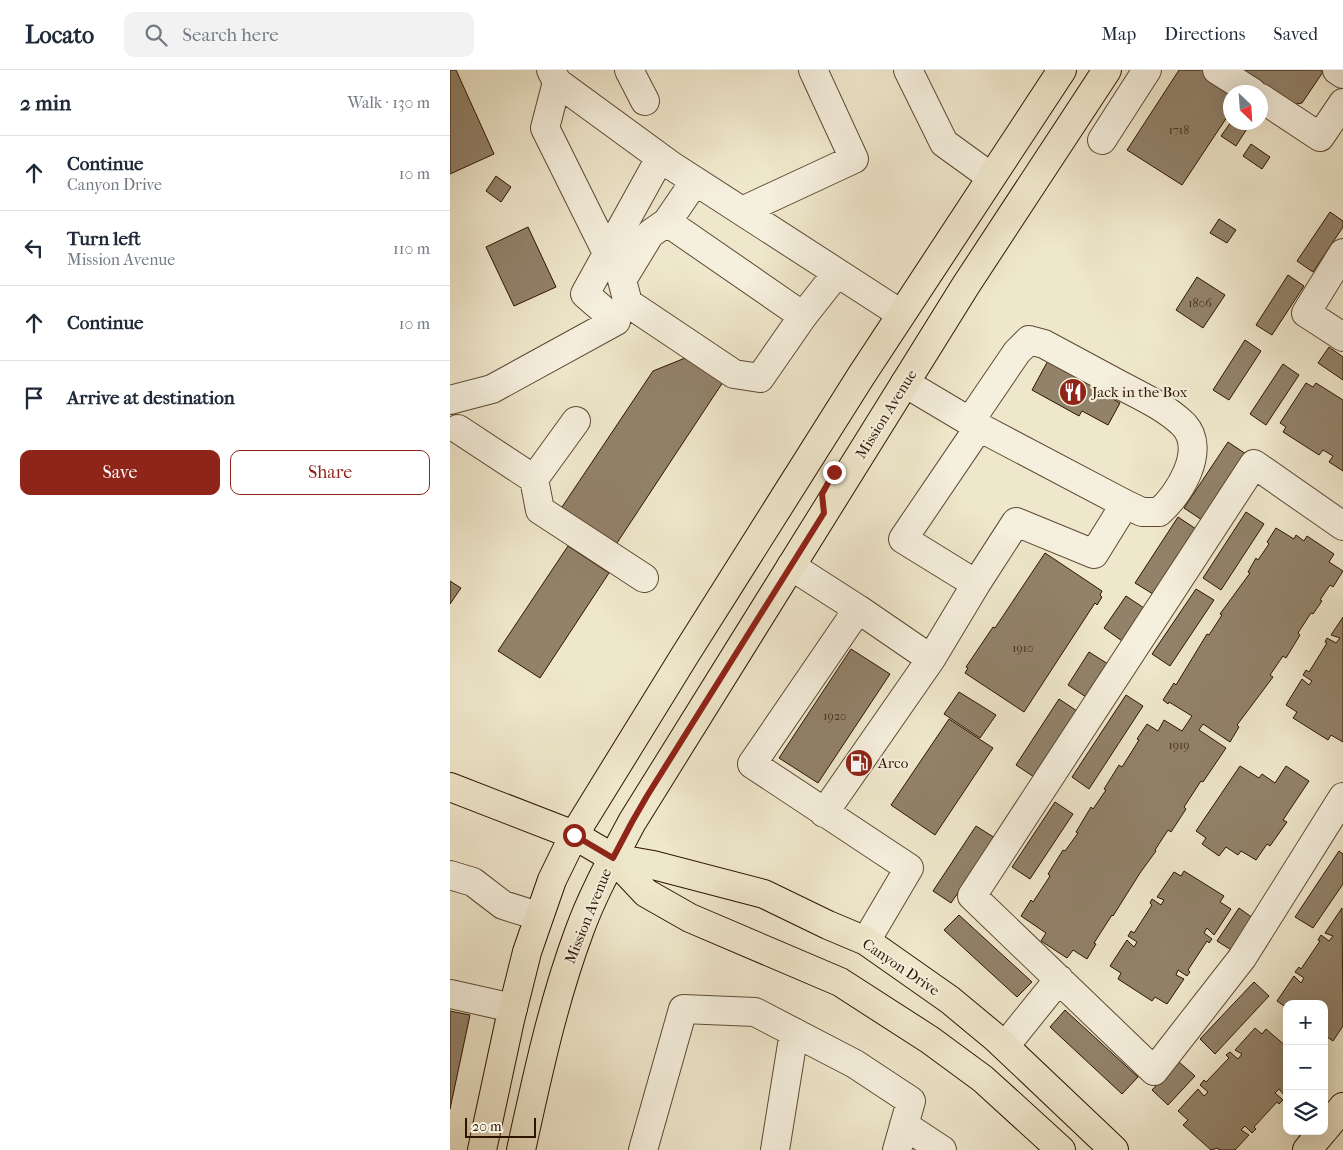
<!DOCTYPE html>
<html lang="en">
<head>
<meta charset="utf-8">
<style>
  body { margin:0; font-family:"IM FELL French Canon",serif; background:#f2f2f3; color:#1f2937 }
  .controls { position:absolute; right:15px; bottom:15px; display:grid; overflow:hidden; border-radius:10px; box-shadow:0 5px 20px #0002 }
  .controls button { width:45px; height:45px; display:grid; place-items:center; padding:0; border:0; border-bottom:1px solid #e0e1e3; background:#fff; color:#1f2937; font:25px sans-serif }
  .compass { position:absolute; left:773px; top:15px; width:45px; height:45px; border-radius:50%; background:#fff; box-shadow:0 5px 20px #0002; rotate:155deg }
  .scale { position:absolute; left:15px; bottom:12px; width:71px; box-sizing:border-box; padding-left:5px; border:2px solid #2e1400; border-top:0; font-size:14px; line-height:18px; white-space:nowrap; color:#2e1400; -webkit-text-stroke:4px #f5efdd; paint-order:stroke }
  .stop { position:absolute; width:15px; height:15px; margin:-11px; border:4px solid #8f2418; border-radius:50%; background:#fff }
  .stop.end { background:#8f2418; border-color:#fff; box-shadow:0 1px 5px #0008 }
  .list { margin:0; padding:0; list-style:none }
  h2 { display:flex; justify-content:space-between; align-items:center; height:65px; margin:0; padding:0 20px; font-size:21px }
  h2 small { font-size:16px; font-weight:400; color:#747a83 }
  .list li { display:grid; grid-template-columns:32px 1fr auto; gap:15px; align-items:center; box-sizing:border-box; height:75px; padding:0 20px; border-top:1px solid #e0e1e3 }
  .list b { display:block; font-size:19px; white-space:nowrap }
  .list p { margin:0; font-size:16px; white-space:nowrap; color:#747a83 }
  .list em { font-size:16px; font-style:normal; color:#747a83 }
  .actions { display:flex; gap:10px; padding:15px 20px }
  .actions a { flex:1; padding:11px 0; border:1px solid #8f2418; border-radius:10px; text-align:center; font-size:18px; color:#8f2418 }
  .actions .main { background:#8f2418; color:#fff }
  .icon { flex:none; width:28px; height:28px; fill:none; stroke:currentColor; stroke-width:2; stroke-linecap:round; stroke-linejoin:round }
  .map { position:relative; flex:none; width:893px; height:1080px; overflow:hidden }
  header { display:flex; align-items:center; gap:30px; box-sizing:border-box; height:70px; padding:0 25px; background:#fff; border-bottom:1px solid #e0e1e3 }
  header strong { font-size:24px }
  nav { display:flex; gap:28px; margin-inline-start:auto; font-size:18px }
  .search { width:350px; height:45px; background:#f2f2f3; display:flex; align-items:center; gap:12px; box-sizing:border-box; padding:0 18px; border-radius:10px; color:#747a83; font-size:19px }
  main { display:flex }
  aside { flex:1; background:#fff }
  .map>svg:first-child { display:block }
  .building { fill:#92826a; stroke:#2e1400 }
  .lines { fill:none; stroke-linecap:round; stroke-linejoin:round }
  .minor-casing { stroke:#5e4933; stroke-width:30 }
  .major-casing { stroke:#2e1400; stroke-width:30 }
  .minor { stroke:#f5efdd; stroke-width:28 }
  .major { stroke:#efe7cb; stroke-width:28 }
  .route { stroke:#8f2418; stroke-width:6 }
  .labels { text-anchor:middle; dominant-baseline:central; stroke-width:4.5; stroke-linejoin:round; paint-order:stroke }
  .number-label { font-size:12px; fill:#47301a }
  .poi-label { font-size:15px; fill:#2e1400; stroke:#f5efdd; text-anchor:start }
  .street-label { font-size:15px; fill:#2e1400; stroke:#f5efdd }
</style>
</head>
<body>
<header>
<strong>Locato</strong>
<div class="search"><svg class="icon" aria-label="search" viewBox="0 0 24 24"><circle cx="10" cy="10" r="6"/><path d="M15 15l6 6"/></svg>Search here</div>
<nav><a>Map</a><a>Directions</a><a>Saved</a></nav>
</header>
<main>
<aside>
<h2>2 min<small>Walk · 130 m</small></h2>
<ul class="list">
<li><svg class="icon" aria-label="ahead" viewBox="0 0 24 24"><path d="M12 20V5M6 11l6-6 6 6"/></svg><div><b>Continue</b><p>Canyon Drive</p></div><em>10 m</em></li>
<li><svg class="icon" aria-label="left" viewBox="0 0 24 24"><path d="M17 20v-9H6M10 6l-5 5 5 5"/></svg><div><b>Turn left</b><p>Mission Avenue</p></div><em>110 m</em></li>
<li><svg class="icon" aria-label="ahead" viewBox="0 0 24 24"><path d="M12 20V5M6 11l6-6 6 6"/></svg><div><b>Continue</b></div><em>10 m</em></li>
<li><svg class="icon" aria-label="arrive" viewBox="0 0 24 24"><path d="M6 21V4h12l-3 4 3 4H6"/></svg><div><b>Arrive at destination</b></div></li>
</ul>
<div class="actions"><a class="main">Save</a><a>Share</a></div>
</aside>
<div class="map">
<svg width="893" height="1080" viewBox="0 0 893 1080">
  <rect width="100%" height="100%" fill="#efe7cb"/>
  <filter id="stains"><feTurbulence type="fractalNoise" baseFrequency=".004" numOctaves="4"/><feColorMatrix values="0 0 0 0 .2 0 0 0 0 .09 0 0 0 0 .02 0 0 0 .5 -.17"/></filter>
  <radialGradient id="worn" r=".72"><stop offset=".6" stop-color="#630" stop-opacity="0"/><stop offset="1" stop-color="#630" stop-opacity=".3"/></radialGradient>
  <path class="building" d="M 0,0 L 6,0 L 44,84 L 0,104 Z
    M 729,0 L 755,0 L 781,22 L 781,41 L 732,115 L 677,80 Z
    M 789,0 L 870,0 L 873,2 L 852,33 L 841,35 Z
    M 781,52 L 798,52 L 800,54 L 786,76 L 771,66 Z
    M 801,74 L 820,87 L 812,99 L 793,86 Z
    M 46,106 L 61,117 L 51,132 L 36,121 Z
    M 880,142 L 893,151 L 893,157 L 863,202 L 847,191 Z
    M 769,149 L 786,160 L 777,173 L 760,163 Z
    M 78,157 L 106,217 L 64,236 L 36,177 Z
    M 838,205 L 854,216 L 822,265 L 806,255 Z
    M 747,207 L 775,225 L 753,258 L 726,240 Z
    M 795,270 L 811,281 L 779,330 L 763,320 Z
    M 879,277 L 893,287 L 893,310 L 868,293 Z
    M 240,286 L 275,309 L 165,476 L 110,440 L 203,301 Z
    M 600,287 L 665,325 L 663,329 L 670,333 L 658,355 L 632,341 L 629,346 L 582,320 Z
    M 833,294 L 849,305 L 816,355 L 800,344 Z
    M 856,313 L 863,317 L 866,313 L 893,330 L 893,401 L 879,392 L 883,386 L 873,380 L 869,385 L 833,362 L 836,357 L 830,353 Z
    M 778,372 L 796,384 L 752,450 L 734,438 Z
    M 796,442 L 814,454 L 771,520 L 753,508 Z
    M 728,447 L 746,459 L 703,524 L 685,513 Z
    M 826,458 L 844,469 L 846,465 L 854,471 L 857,466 L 884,484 L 879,492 L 893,501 L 883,517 L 880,515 L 870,530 L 872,531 L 863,544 L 861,543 L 848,563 L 850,565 L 836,588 L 833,586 L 820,605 L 823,607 L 787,655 L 789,657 L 780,672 L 753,654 L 749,660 L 776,678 L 753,712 L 751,711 L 734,737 L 736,739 L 721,762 L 718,760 L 705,780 L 706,781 L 690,803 L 663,846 L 662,845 L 644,873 L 646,874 L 637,889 L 623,880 L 617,888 L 591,871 L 596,863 L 571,846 L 581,830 L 583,832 L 600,806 L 598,804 L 613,780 L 615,781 L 628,763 L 626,762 L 641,737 L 643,739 L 656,720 L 654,719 L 669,695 L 672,697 L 689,670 L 687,669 L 697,654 L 708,661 L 714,650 L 732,661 L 742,646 L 719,632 L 718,634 L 713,630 L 724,613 L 726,615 L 757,564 L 759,565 L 772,545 L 770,544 L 800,503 L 798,502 L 806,488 L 808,490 L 819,474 L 817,472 Z
    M 118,476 L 159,503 L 90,608 L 48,581 Z
    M 595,483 L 652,521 L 650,525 L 652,527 L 647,535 L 645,533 L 574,642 L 515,603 L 518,598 L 516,597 L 543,557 L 545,558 Z
    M 0,511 L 11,518 L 0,534 Z
    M 746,519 L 764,530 L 720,596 L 702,584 Z
    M 676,526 L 694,538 L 672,571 L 654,558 Z
    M 893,547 L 893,672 L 881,665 L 878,670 L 843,648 L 847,642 L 836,635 L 852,609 L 859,615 L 862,611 L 853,605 L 856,600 L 859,602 L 877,573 L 875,572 L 877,568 L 886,573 L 890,568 L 881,565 Z
    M 401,579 L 440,604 L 368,713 L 329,688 Z
    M 639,582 L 658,594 L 636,627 L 618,615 Z
    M 509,622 L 546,645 L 530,668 L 494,644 Z
    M 676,625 L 693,636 L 639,719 L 622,707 Z
    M 609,629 L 627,641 L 584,707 L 566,695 Z
    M 499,649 L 543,678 L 485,765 L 441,735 Z
    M 790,696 L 809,708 L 812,704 L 825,713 L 836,696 L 859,711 L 833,750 L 837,752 L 820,776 L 817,774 L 806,790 L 791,781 L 788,785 L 776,777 L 769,786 L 752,774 L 756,768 L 746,761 Z
    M 605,732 L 623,744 L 580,809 L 562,797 Z
    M 526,756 L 545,768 L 501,833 L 483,821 Z
    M 889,781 L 893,784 L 893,814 L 863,858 L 845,847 Z
    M 734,801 L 774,826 L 770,832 L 781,839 L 764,865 L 757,858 L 754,863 L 762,869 L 759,873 L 757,871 L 738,900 L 740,902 L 737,906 L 728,900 L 726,905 L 734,909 L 717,934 L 705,927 L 702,931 L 668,909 L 671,903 L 660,896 L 677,870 L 684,877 L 687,872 L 678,866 L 681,861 L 684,863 L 702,835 L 700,833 L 702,829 L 711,835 L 714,830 L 707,827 L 724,802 L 731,806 Z
    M 789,838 L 807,851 L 786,883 L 767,871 Z
    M 892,838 L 893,956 L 883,971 L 874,965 L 874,934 L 837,934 L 837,938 L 827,931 L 844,906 L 851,913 L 854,908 L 845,902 L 849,897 L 851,899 L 870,871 L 868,870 L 871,865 L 879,871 L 883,866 L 875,863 Z
    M 509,845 L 582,912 L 567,927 L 494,860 Z
    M 804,912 L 819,926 L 765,984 L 750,969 Z
    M 615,940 L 688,1007 L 672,1024 L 600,957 Z
    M 0,941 L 20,945 L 0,1039 Z
    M 805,958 L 812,964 L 816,959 L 837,977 L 837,1024 L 835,1026 L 829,1019 L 825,1023 L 833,1030 L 829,1034 L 827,1032 L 804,1057 L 806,1059 L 802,1063 L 795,1056 L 791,1060 L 799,1065 L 785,1080 L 769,1080 L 768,1078 L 761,1080 L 733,1055 L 738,1050 L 728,1041 L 748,1019 L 754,1026 L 758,1022 L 750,1015 L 754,1010 L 756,1012 L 779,988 L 776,985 L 780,982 L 788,989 L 792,984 L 785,980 Z
    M 729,992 L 745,1006 L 718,1035 L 702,1020 Z"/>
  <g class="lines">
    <defs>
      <path id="minor" d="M 101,0 L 107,12 L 222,96 L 451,244
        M 179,0 L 195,31
        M 458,0 L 494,73 L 541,107
        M 767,0 L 802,22
        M 887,0 L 893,4
        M 107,12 L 95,58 L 157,183
        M 811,28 L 870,67 L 893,33
        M 652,70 L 697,0
        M 245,111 L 217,152 L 200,164 L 172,210 L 178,233 L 284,304 L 310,308 L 353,246 L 387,203
        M 292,141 L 404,89 L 363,0
        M 217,152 L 353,246
        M 893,183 L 856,243 L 893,267
        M 455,313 L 529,357 L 675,434 L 644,484 L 566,452 L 526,514 L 481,589
        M 0,330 L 42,319 L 166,251 L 135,224 L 210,88
        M 520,351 L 567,282 L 579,270 L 594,274 C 620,288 646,302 672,316 C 693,327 717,338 734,355 C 757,380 729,425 709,442 L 692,442 L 675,434
        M 8,359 L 84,409 L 90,440 L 194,508
        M 84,409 L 126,351
        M 893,456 L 804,394 L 522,826 L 704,1001 L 792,888 L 893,727
        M 341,496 L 408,539
        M 526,514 L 453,469 L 529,357
        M 374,743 L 481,589 L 408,539 L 302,694 L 459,798 L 416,871
        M 0,805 L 23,812 L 53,835 L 88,846
        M 0,924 L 63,938
        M 555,976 L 609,909
        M 454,1055 L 492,1080
        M 193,1080 L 233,939 L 305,942 L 405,994 L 461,1031 L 447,1080
        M 325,1080 L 344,962"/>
      <path id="major" d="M 0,717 L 124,765 L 163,788 L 196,823 L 240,848 L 390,912 L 480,970 L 533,1009 L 611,1080
        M 163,788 L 203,795 L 314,824 L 378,855 L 416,871 L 500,930 L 547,969 L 664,1080
        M 874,1060 L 893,1037
        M 32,1080 L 60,950 L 77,882 L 102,810 L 124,765 L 235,585 L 411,306 L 612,0
        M 71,1080 C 87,1007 103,932 129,862 C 143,823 163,788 182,752 L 516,215 L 657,0
        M 857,1080 L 873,1061"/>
    </defs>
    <use href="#minor" class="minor-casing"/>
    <use href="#major" class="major-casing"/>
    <use href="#minor" class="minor"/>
    <use href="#major" class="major"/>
  </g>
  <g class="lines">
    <path class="route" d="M 124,765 L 163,788 L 182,752 L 197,726 L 374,443 L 372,424 L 384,402"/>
  </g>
  <defs>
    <symbol id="restaurant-disc" viewBox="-11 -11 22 22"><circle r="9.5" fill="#8f2418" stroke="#f5efdd"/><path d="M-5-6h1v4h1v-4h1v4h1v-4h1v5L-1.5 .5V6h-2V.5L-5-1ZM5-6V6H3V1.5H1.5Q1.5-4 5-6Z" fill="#fff"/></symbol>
    <symbol id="fuel-disc" viewBox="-11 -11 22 22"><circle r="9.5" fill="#8f2418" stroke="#f5efdd"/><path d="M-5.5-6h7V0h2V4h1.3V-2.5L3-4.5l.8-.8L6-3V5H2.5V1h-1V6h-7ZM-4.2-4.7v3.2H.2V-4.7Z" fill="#fff"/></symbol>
  </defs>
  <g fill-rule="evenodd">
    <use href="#restaurant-disc" x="607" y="306" width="32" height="32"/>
    <use href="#fuel-disc" x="393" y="677" width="32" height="32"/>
  </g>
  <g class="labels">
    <g class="number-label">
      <text x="729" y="60">1718</text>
      <text x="750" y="233">1806</text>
      <text x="573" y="578">1910</text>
      <text x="385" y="646">1920</text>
      <text x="729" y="675">1919</text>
    </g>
    <g class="poi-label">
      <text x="642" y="322">Jack in the Box</text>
      <text x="428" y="693">Arco</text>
    </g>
    <g class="street-label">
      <text transform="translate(436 344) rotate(-58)">Mission Avenue</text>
      <text transform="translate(138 846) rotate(-68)">Mission Avenue</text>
      <text transform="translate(451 897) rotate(34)">Canyon Drive</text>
    </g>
  </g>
  <rect width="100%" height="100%" filter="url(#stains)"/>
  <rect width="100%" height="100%" fill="url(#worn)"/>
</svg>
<div class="controls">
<button>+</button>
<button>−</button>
<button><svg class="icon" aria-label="layers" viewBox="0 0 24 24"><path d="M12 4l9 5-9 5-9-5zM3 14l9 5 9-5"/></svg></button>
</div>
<svg class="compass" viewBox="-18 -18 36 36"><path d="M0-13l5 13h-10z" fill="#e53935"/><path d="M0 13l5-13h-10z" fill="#747a83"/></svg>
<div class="scale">20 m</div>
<div class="stop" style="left:124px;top:765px"></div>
<div class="stop end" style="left:384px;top:402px"></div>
</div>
</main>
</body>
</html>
